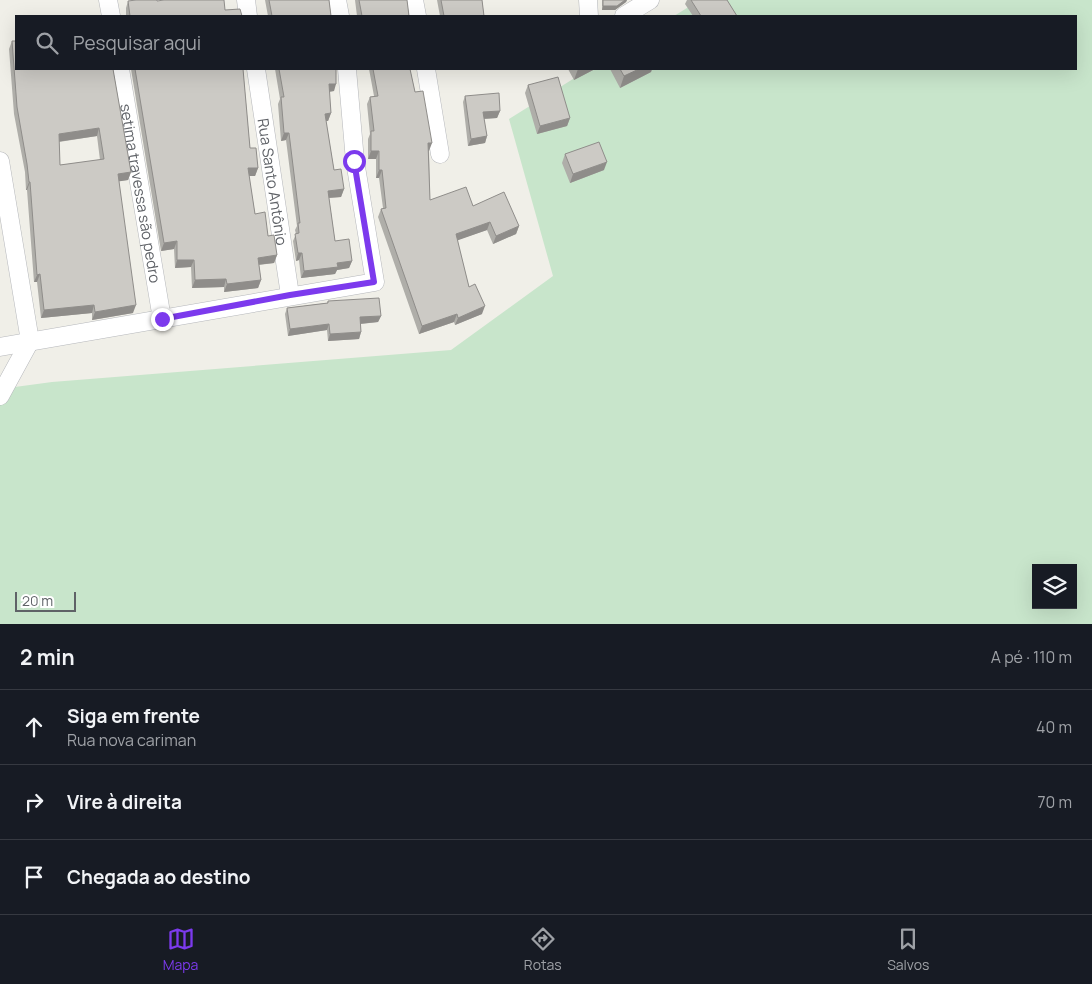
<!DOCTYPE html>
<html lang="pt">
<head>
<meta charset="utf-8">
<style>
  body { margin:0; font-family:Manrope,sans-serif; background:#242831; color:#f1f3f6 }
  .controls { position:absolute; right:15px; bottom:15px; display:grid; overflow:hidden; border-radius:0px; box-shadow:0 5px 20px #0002 }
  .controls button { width:45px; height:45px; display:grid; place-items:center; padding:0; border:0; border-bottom:1px solid #363941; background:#171b24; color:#f1f3f6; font:25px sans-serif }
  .scale { position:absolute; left:15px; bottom:12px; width:61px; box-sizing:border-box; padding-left:5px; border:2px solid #5f6267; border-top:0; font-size:14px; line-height:18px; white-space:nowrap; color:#5f6267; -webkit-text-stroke:4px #fff; paint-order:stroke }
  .stop { position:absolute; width:15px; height:15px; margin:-11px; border:4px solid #7c3aed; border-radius:50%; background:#fff }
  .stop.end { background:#7c3aed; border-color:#fff; box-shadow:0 1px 5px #0008 }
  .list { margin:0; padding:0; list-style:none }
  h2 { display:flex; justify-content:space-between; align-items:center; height:65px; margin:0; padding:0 20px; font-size:21px }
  h2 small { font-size:16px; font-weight:400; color:#9ea1a6 }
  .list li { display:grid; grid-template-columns:32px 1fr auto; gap:15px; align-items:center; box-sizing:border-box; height:75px; padding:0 20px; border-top:1px solid #363941 }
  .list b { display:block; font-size:19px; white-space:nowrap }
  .list p { margin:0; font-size:16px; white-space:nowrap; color:#9ea1a6 }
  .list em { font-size:16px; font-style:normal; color:#9ea1a6 }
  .icon { flex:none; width:28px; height:28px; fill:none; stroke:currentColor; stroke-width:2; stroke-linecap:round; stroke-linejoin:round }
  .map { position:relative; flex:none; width:1092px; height:624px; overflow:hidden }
  .search { position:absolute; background:#171b24; box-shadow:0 5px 20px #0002; left:15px; right:15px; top:15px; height:55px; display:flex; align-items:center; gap:12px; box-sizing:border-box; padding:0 18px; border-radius:0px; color:#9ea1a6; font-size:19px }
  .sheet { height:290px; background:#171b24 }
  nav { display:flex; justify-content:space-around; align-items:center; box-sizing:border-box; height:70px; border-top:1px solid #363941; background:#171b24; font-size:14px; color:#9ea1a6 }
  nav a { display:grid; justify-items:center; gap:2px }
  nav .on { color:#7c3aed }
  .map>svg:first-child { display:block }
  .green { fill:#c8e5cb; fill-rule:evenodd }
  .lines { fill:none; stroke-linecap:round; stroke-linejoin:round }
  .street-casing { stroke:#b5b7bb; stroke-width:19 }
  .street { stroke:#fff; stroke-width:18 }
  .wall { fill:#afaea9; fill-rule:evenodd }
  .shaded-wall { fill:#8f8d8a }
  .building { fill:#cccac5; stroke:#8f8d8a; fill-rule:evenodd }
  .route { stroke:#7c3aed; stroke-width:6 }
  .labels { text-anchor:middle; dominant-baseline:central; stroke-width:4.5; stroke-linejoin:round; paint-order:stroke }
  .street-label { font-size:15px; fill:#5f6267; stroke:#fff }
</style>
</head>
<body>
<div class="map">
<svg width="1092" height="624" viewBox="0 0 1092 624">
  <rect width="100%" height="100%" fill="#f0efe8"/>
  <path class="green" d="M 700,0 L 1092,0 L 1092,624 L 0,624 L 0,389 L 52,382 L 451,350 L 553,276 L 509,119 L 589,69 L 1076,69 L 1076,16 L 674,16 ZM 1036,568 L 1073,568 L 1073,605 L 1036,605 Z"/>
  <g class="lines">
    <defs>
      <g id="street">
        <path d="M 108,0 L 111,16"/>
        <path d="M 246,0 L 248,16"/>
        <path d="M 337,0 L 340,16"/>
        <path d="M 414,0 L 417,16"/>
        <path d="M 588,0 L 589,16"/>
        <path d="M 624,16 L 650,0"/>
        <path id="s1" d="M 120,69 L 162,319"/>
        <path id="s2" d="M 256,69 L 290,295"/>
        <path d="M 426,69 L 440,154"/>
        <path d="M 0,161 L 30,341"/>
        <path d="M 0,347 L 375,282 L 355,161 L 347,69"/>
        <path d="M 0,396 L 30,341"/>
      </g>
    </defs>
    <use href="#street" class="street-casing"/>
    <use href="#street" class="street"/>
  </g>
  <path class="wall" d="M 265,0 L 329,0 L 331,16 L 268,16 Z
    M 355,0 L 407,0 L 409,16 L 357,16 Z
    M 437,0 L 482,0 L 484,16 L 440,16 Z
    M 602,0 L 627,0 L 626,2 L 615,10 L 602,10 Z
    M 687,0 L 727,0 L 737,16 L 693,16 L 685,4 Z
    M 128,1 L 157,1 L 225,10 L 242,16 L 126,16 L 126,8 Z
    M 12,41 L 113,69 L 131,172 L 128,180 L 119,181 L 133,313 L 92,320 L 92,313 L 41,318 L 37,282 L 34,282 L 27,190 L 26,190 L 25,172 L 14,114 L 9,49 ZM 97,136 L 100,160 L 60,165 L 59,142 Z
    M 131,69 L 243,69 L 250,148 L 258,168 L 255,176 L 249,176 L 255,214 L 277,255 L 274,263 L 259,265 L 261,280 L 258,288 L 224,292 L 224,287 L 192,288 L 191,267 L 175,268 L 174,249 L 161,251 Z
    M 275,69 L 336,69 L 334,91 L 329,92 L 331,113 L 328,121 L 326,121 L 334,170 L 344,189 L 341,197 L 329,198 L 335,241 L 352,261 L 349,268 L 337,270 L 335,274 L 301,278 L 299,260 L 296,261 L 293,241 L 296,234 L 295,230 L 297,226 L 286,140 L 281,141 L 278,104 L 280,99 Z
    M 369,69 L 410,69 L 415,92 L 429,151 L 430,200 L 473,206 L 519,226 L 516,234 L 493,244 L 487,230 L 457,240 L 469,287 L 482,314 L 455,325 L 454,322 L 419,334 L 378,217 L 381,209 L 383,208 L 379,178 L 376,178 L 376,159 L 368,159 L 368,139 L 370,134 L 367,104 L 370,97 L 374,96 Z
    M 568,69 L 595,69 L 574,80 Z
    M 610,69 L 652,69 L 651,72 L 620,88 Z
    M 528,85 L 570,118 L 567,126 L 537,134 L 525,93 Z
    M 465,96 L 500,111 L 497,118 L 484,119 L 487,136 L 485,143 L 468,146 L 463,102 Z
    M 565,154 L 604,170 L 570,183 L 562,163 Z
    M 328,301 L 381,316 L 378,322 L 361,324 L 361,332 L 359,339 L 328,341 L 327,330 L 288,336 L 285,314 L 287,308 L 327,303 Z"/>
  <path class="shaded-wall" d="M 625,0 L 627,0 L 626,2 L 615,10 L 602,10 L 603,6 Z
    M 578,69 L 595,69 L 574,80 Z
    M 639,69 L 652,69 L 651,72 L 620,88 L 624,76 Z
    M 329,84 L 336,84 L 334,91 L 326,92 Z
    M 500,111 L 497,118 L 480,119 L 483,112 Z
    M 331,113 L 328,121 L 323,121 L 325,114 Z
    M 570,118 L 567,126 L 537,134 L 540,126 Z
    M 99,128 L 97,136 L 56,142 L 59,134 Z
    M 284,133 L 289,133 L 286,140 L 281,141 Z
    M 487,136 L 485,143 L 468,146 L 471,139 Z
    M 428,143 L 432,143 L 429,151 L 425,151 Z
    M 371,151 L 379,151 L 376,159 L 368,159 Z
    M 607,162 L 604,170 L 570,183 L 573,174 Z
    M 248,168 L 258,168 L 255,176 L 245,176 Z
    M 379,170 L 382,170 L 379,178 L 376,178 Z
    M 131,172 L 128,180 L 115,182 L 118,174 Z
    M 29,182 L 30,182 L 27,190 L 26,190 Z
    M 344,189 L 341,197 L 326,198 L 328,191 Z
    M 490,222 L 487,230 L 453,242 L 456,234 Z
    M 519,226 L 516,234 L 493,244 L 496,236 Z
    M 177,241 L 174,249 L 161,251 L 164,243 Z
    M 298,253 L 302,253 L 299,260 L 296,261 Z
    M 277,255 L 274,263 L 255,265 L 258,258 Z
    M 177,260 L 194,260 L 191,267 L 175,268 Z
    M 352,261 L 349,268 L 337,270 L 335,274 L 301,278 L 304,271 L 337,263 Z
    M 40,274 L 37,282 L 34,282 L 37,275 Z
    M 226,279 L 224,287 L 192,288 L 195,280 Z
    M 261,280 L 258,288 L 224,292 L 227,284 Z
    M 94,305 L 92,313 L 41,318 L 44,310 Z
    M 136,305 L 133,313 L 92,320 L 95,312 Z
    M 485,306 L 482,314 L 455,325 L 458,318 Z
    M 457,314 L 454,322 L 419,334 L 422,326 Z
    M 381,316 L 378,322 L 358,324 L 360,317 Z
    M 329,324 L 327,330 L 288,336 L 290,329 Z
    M 361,332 L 359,339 L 328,341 L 330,334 Z"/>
  <path class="building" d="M 136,0 L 157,0 L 157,1 L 164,0 L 224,0 L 225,10 L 240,9 L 242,16 L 130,16 L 128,1 Z
    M 269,0 L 329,0 L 331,16 L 272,16 Z
    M 359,0 L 407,0 L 409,16 L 362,16 Z
    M 441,0 L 482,0 L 484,16 L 444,16 Z
    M 603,0 L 625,0 L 617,6 L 603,6 Z
    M 691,0 L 727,0 L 737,16 L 701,16 Z
    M 12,41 L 16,41 L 16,69 L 113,69 L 131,172 L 118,174 L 136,305 L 95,312 L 94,305 L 44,310 L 40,274 L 37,275 L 30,182 L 29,182 L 27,164 L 17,107 ZM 99,128 L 104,159 L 60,165 L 59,134 Z
    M 135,69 L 243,69 L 250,148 L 256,148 L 258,168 L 248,168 L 255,214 L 265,212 L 268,236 L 274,235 L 277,255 L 258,258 L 261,280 L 227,284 L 226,279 L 195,280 L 194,260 L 177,260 L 177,241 L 164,243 Z
    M 279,69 L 336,69 L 336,84 L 329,84 L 331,113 L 325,114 L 334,170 L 341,169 L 344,189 L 328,191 L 335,241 L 349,239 L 352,261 L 337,263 L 338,267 L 304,271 L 302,253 L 298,253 L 295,234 L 299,233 L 298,223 L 300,223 L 289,133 L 284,133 L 281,97 L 284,97 Z
    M 373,69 L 410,69 L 415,92 L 423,91 L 432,143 L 428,143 L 430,200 L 466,187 L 473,206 L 504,192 L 519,226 L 496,236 L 490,222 L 456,234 L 469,287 L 475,284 L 485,306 L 458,318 L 457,314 L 422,326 L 381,209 L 386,208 L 382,170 L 379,170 L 379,151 L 371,151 L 371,131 L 374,131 L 370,97 L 378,96 Z
    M 620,69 L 639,69 L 624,76 Z
    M 558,77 L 570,118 L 540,126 L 528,85 Z
    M 499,93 L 500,111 L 483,112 L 487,136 L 471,139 L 465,96 Z
    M 599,142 L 607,162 L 573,174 L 565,154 Z
    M 379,298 L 381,316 L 360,317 L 361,332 L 330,334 L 329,324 L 290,329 L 287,308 L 328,303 L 328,301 Z"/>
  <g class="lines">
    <path class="route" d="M 162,319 L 290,295 L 374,282 L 354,161"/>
  </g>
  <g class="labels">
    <g class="street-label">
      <text stroke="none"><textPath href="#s2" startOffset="114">Rua Santo Antônio</textPath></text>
      <text stroke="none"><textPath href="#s1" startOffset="126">setima travessa são pedro</textPath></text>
    </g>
  </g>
</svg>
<div class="controls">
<button><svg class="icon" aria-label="layers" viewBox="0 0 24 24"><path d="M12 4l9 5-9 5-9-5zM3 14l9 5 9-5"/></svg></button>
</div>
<div class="scale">20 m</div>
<div class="stop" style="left:354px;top:161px"></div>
<div class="stop end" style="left:162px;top:319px"></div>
<div class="search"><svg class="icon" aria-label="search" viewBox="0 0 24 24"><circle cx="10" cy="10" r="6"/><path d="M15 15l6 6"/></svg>Pesquisar aqui</div>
</div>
<section class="sheet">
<h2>2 min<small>A pé · 110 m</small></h2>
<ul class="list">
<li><svg class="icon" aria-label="ahead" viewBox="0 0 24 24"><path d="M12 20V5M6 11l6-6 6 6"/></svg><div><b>Siga em frente</b><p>Rua nova cariman</p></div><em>40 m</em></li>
<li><svg class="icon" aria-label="right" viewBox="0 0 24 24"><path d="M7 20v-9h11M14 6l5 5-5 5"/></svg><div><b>Vire à direita</b></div><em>70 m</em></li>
<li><svg class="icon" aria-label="arrive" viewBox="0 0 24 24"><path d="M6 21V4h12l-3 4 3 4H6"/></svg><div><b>Chegada ao destino</b></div></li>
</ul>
</section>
<nav>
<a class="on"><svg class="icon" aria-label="map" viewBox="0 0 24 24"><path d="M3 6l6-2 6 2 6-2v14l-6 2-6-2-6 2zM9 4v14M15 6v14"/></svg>Mapa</a>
<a><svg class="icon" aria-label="directions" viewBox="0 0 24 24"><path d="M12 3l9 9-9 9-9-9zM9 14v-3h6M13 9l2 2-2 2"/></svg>Rotas</a>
<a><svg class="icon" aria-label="saved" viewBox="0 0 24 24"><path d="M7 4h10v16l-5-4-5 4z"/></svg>Salvos</a>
</nav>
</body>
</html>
